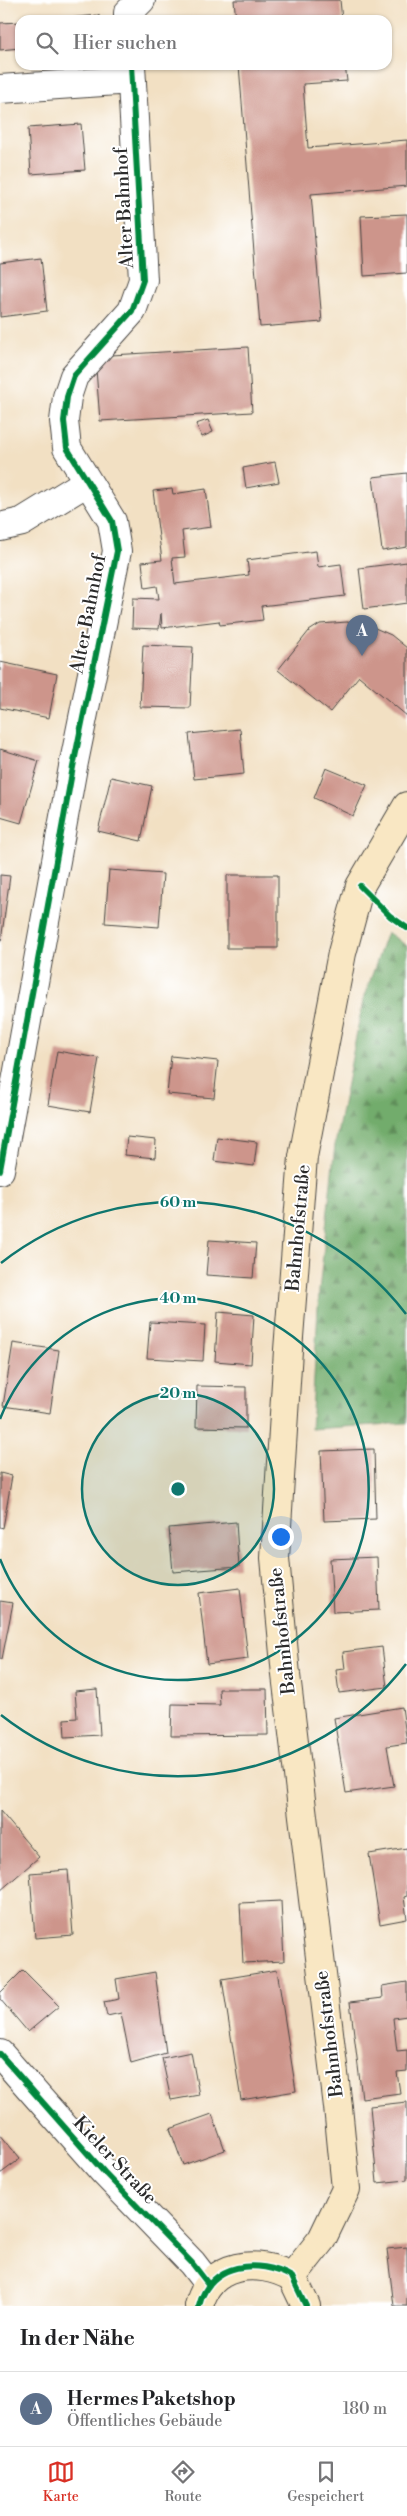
<!DOCTYPE html>
<html lang="de">
<head>
<meta charset="utf-8">
<style>
  body { margin:0; font-family:"Libre Bodoni",serif; background:#f6f6f6; color:#202124 }
  .you { position:absolute; left:280px; top:1536px; width:18px; height:18px; margin:-12px; border:4px solid #fff; border-radius:50%; background:#1a73e8; box-shadow:0 0 0 8px #1a73e833 }
  .badge { display:grid; place-items:center; width:32px; height:32px; border-radius:50%; background:#d93025; color:#fff; font-size:16px; font-weight:700 }
  .pin { position:absolute; translate:-50% -41px; filter:drop-shadow(0 1px 2px #0008) }
  .pin::after { content:''; position:absolute; top:26px; width:18px; height:15px; background:inherit; clip-path:polygon(0 0,100% 0,50% 100%) }
  .list { margin:0; padding:0; list-style:none }
  h2 { display:flex; justify-content:space-between; align-items:center; height:65px; margin:0; padding:0 20px; font-size:21px }
  h2 small { font-size:16px; font-weight:400; color:#757577 }
  .list li { display:grid; grid-template-columns:32px 1fr auto; gap:15px; align-items:center; box-sizing:border-box; height:75px; padding:0 20px; border-top:1px solid #e0e0e0 }
  .list b { display:block; font-size:19px; white-space:nowrap }
  .list p { margin:0; font-size:16px; white-space:nowrap; color:#757577 }
  .list em { font-size:16px; font-style:normal; color:#757577 }
  .icon { flex:none; width:28px; height:28px; fill:none; stroke:currentColor; stroke-width:2; stroke-linecap:round; stroke-linejoin:round }
  .map { position:relative; flex:none; width:407px; height:2306px; overflow:hidden }
  .search { position:absolute; background:#fff; box-shadow:0 1px 4px #0004; left:15px; right:15px; top:15px; height:55px; display:flex; align-items:center; gap:12px; box-sizing:border-box; padding:0 18px; border-radius:15px; color:#757577; font-size:19px }
  .sheet { height:140px; background:#fff }
  nav { display:flex; justify-content:space-around; align-items:center; box-sizing:border-box; height:70px; border-top:1px solid #e0e0e0; background:#fff; font-size:14px; color:#757577 }
  nav a { display:grid; justify-items:center; gap:2px }
  nav .on { color:#d93025 }
  .map>svg:first-child { display:block }
  .forest { fill:url(#forest-firs); stroke:#4e6c4c }
  .building { fill:#cd958b }
  .lines { fill:none; stroke-linecap:round; stroke-linejoin:round }
  .minor-casing { stroke:#494642; stroke-width:30 }
  .tertiary-casing { stroke:#494642; stroke-width:30 }
  .secondary-casing { stroke:#494642; stroke-width:30 }
  .minor { stroke:#fff; stroke-width:28 }
  .tertiary { stroke:#fff; stroke-width:28 }
  .secondary { stroke:#f9e7c3; stroke-width:28 }
  .cycleway-casing { stroke:#fff; stroke-width:9 }
  .cycleway { stroke:#00873e; stroke-width:6 }
  .ring { fill:none; stroke:#0f766e; stroke-width:2.5 }
  .labels { text-anchor:middle; dominant-baseline:central; stroke-width:4; stroke-linejoin:round; paint-order:stroke }
  .street-label { font-size:19px; fill:#2b2b2b; stroke:#fff }
  .centre { fill:#0f766e; stroke:#fff; stroke-width:2.5 }
  .ring-label { font-size:15px; text-anchor:middle; font-weight:bold; fill:#0f766e; stroke:#fff; stroke-width:4; stroke-linejoin:round; paint-order:stroke }
</style>
</head>
<body>
<div class="map">
<svg width="407" height="2306" viewBox="0 0 407 2306">
  <defs>
    <pattern id="forest-firs" width="22" height="20" patternUnits="userSpaceOnUse" patternTransform="scale(1.25)"><rect width="22" height="20" fill="#72ac6c"/><path d="M5 1l3.5 6h-7zM16 11l3.5 6h-7z" fill="#5e8c59"/></pattern>
  </defs>
  <rect width="100%" height="100%" fill="#fff"/>
  <filter id="ink" filterUnits="userSpaceOnUse"><feTurbulence type="fractalNoise" baseFrequency=".02" numOctaves="2"/><feDisplacementMap in="SourceGraphic" scale="10" xChannelSelector="R" yChannelSelector="G"/><feConvolveMatrix kernelMatrix="1 2 1 2 8 2 1 2 1" color-interpolation-filters="sRGB"/></filter>
  <filter id="wash" filterUnits="userSpaceOnUse"><feTurbulence type="fractalNoise" baseFrequency=".0096" numOctaves="4" result="noise"/><feDisplacementMap in="SourceGraphic" scale="20" xChannelSelector="R" yChannelSelector="G"/><feGaussianBlur stdDeviation="1.12" result="paint"/><feColorMatrix in="noise" values="0 0 0 0 0 0 0 0 0 0 0 0 0 0 0 0 0 1.4 0 .05"/><feComposite in="paint" operator="in"/></filter>
  <g filter="url(#wash)">
    <rect width="100%" height="100%" fill="#f2e0c3"/>
    <path class="forest" d="M 387,932 L 407,946 L 407,1423 L 311,1429 L 319,1291 L 335,1145 L 363,1001 Z"/>
    <g id="blocks">
      <path class="building" d="M 234,0 L 340,0 L 342,20 L 236,20 Z
        M 99,15 L 99,20 L 58,20 L 58,19 Z
        M 20,22 L 20,48 L 0,50 L 0,23 Z
        M 239,65 L 345,65 L 347,81 L 303,84 L 308,148 L 407,140 L 407,186 L 311,194 L 322,322 L 260,327 Z
        M 81,124 L 85,170 L 31,174 L 28,128 Z
        M 407,214 L 407,273 L 364,276 L 361,216 Z
        M 41,258 L 47,311 L 0,317 L 0,263 Z
        M 248,347 L 252,412 L 100,421 L 95,356 Z
        M 208,420 L 213,432 L 202,437 L 196,424 Z
        M 275,462 L 279,482 L 246,488 L 243,468 Z
        M 407,473 L 407,547 L 382,551 L 373,477 Z
        M 172,489 L 173,494 L 206,489 L 211,527 L 182,531 L 185,557 L 172,558 L 175,584 L 249,575 L 247,560 L 316,551 L 318,567 L 341,564 L 345,596 L 261,606 L 263,620 L 220,625 L 219,621 L 162,628 L 161,613 L 159,629 L 132,628 L 133,598 L 159,599 L 157,586 L 145,588 L 142,562 L 162,560 L 153,491 Z
        M 407,562 L 407,603 L 364,609 L 359,568 Z
        M 347,622 L 368,625 L 391,635 L 407,648 L 407,716 L 359,676 L 330,712 L 278,670 L 309,631 L 320,624 Z
        M 143,645 L 193,647 L 190,708 L 140,707 Z
        M 0,662 L 57,674 L 49,718 L 0,708 Z
        M 240,729 L 244,774 L 194,779 L 189,734 Z
        M 0,749 L 39,761 L 21,823 L 0,817 Z
        M 326,768 L 367,785 L 353,816 L 314,798 Z
        M 111,777 L 152,786 L 141,841 L 98,831 Z
        M 109,870 L 163,874 L 159,927 L 105,923 Z
        M 0,875 L 10,876 L 1,941 L 0,940 Z
        M 227,875 L 278,875 L 278,948 L 227,948 Z
        M 57,1051 L 99,1058 L 90,1112 L 48,1105 Z
        M 171,1056 L 218,1061 L 214,1098 L 167,1094 Z
        M 127,1137 L 156,1140 L 155,1158 L 125,1155 Z
        M 217,1137 L 257,1142 L 254,1166 L 214,1161 Z
        M 209,1240 L 256,1243 L 253,1278 L 206,1275 Z
        M 218,1312 L 254,1315 L 251,1364 L 215,1361 Z
        M 150,1322 L 205,1325 L 203,1361 L 147,1358 Z
        M 13,1343 L 59,1350 L 50,1413 L 3,1406 Z
        M 197,1386 L 246,1387 L 246,1428 L 196,1427 Z
        M 374,1449 L 376,1519 L 324,1521 L 321,1451 Z
        M 0,1473 L 12,1476 L 3,1528 L 0,1527 Z
        M 236,1522 L 239,1567 L 173,1572 L 169,1528 Z
        M 377,1557 L 379,1610 L 333,1612 L 330,1559 Z
        M 240,1588 L 248,1659 L 207,1664 L 199,1593 Z
        M 0,1601 L 13,1603 L 2,1659 L 0,1659 Z
        M 382,1647 L 387,1687 L 339,1693 L 336,1670 L 345,1669 L 343,1652 Z
        M 97,1689 L 100,1735 L 65,1737 L 64,1719 L 77,1718 L 75,1691 Z
        M 219,1689 L 267,1689 L 268,1735 L 171,1736 L 172,1704 L 220,1705 Z
        M 402,1707 L 407,1743 L 387,1746 L 394,1786 L 346,1793 L 334,1718 Z
        M 0,1811 L 39,1857 L 0,1891 Z
        M 407,1848 L 407,1896 L 404,1897 L 407,1919 L 380,1924 L 369,1854 Z
        M 68,1870 L 73,1935 L 35,1938 L 30,1873 Z
        M 281,1901 L 284,1961 L 243,1963 L 240,1903 Z
        M 23,1970 L 59,2006 L 28,2032 L 0,1999 L 0,1993 Z
        M 277,1970 L 296,2091 L 241,2100 L 222,1979 Z
        M 155,1972 L 166,2053 L 131,2063 L 121,2013 L 107,2016 L 104,2002 L 119,1999 L 116,1979 Z
        M 407,1982 L 407,2016 L 393,2018 L 397,2051 L 407,2050 L 407,2071 L 397,2072 L 400,2093 L 362,2098 L 350,2002 L 383,1998 L 382,1986 Z
        M 191,2052 L 199,2095 L 171,2100 L 162,2058 Z
        M 407,2102 L 407,2180 L 377,2183 L 370,2106 Z
        M 212,2114 L 225,2150 L 183,2165 L 170,2129 Z
        M 0,2134 L 20,2159 L 0,2174 Z
        M 407,2247 L 407,2306 L 394,2306 L 387,2249 Z"/>
    </g>
  </g>
  <g filter="url(#ink)">
    <use href="#blocks" fill-opacity="0" stroke="#494642" stroke-width="1"/>
    <g class="lines">
      <defs>
        <path id="minor" d="M 128,20 L 128,13 L 141,0
          M 0,89 L 132,80
          M 0,527 L 22,522 L 87,482
          M 0,1170 L 73,767 L 117,551 L 112,521 L 67,448 L 64,421 L 67,397 L 74,376 L 132,311 L 143,280 L 131,65"/>
        <path id="tertiary" d="M 0,2054 L 104,2172 L 192,2263 L 209,2285"/>
        <path id="secondary" d="M 292,2277 L 322,2239 L 346,2189 L 338,2107 L 286,1675 L 275,1558 L 288,1350 L 303,1157 L 342,953 L 360,886 L 407,806
          M 199,2306 C 210,2262 258,2258 292,2277 L 306,2306"/>
      </defs>
      <use href="#minor" class="minor-casing"/>
      <use href="#tertiary" class="tertiary-casing"/>
      <use href="#secondary" class="secondary-casing"/>
      <use href="#minor" class="minor"/>
      <use href="#tertiary" class="tertiary"/>
      <use href="#secondary" class="secondary"/>
      <defs>
        <path id="cycleway" d="M 360,886 L 390,916 L 407,928
          M 0,1170 L 73,767 L 117,551 L 112,521 L 67,448 L 64,421 L 67,397 L 74,376 L 132,311 L 143,280 L 131,65
          M 0,2054 L 104,2172 L 192,2263 L 209,2285
          M 199,2306 C 210,2262 258,2258 292,2277 L 306,2306"/>
      </defs>
      <use href="#cycleway" class="cycleway-casing"/>
      <use href="#cycleway" class="cycleway"/>
    </g>
  </g>
  <circle cx="178" cy="1489" r="96" fill="#0f766e" fill-opacity=".12"/>
  <g class="ring">
    <circle cx="178" cy="1489" r="96"/>
    <path d="M0 1419A191 191 0 1 1 0 1559"/>
    <path d="M406 1664A287 287 0 0 1 1 1715M1 1263A287 287 0 0 1 406 1314"/>
  </g>
  <g class="labels">
    <g class="street-label">
      <text transform="translate(124 208) rotate(-93)">Alter Bahnhof</text>
      <text transform="translate(88 614) rotate(-79)">Alter Bahnhof</text>
      <text transform="translate(298 1228) rotate(-85)">Bahnhofstraße</text>
      <text transform="translate(282 1631) rotate(-96)">Bahnhofstraße</text>
      <text transform="translate(329 2034) rotate(-97)">Bahnhofstraße</text>
      <text transform="translate(115 2160) rotate(47)">Kieler Straße</text>
    </g>
  </g>
  <circle cx="178" cy="1489" r="8" class="centre"/>
  <g class="ring-label">
    <text x="178" y="1207">60 m</text>
    <text x="178" y="1303">40 m</text>
    <text x="178" y="1398">20 m</text>
  </g>
</svg>
<div class="you"></div>
<div class="pin badge" style="left:362px;top:656px;background:#5c6f8a">A</div>
<div class="search"><svg class="icon" aria-label="search" viewBox="0 0 24 24"><circle cx="10" cy="10" r="6"/><path d="M15 15l6 6"/></svg>Hier suchen</div>
</div>
<section class="sheet">
<h2>In der Nähe<small></small></h2>
<ul class="list">
<li><span class="badge" style="background:#5c6f8a">A</span><div><b>Hermes Paketshop</b><p>Öffentliches Gebäude</p></div><em>180 m</em></li>
</ul>
</section>
<nav>
<a class="on"><svg class="icon" aria-label="map" viewBox="0 0 24 24"><path d="M3 6l6-2 6 2 6-2v14l-6 2-6-2-6 2zM9 4v14M15 6v14"/></svg>Karte</a>
<a><svg class="icon" aria-label="directions" viewBox="0 0 24 24"><path d="M12 3l9 9-9 9-9-9zM9 14v-3h6M13 9l2 2-2 2"/></svg>Route</a>
<a><svg class="icon" aria-label="saved" viewBox="0 0 24 24"><path d="M7 4h10v16l-5-4-5 4z"/></svg>Gespeichert</a>
</nav>
</body>
</html>
